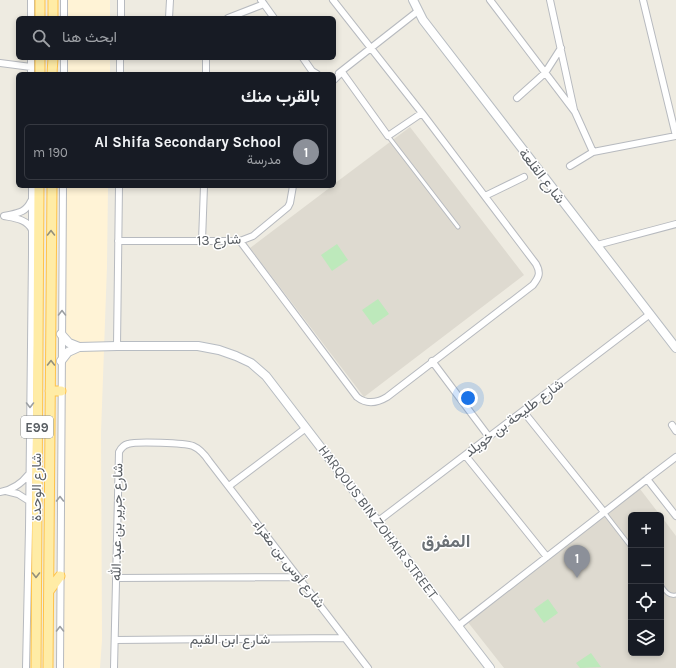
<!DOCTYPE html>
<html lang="ar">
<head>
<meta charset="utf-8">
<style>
  body { margin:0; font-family:Karla,Vazirmatn,sans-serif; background:#242831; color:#f1f3f6; direction:rtl }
  .controls { position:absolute; right:12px; bottom:12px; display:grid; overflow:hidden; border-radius:6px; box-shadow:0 2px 6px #0003 }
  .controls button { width:36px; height:36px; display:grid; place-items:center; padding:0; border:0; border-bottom:1px solid #363941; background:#171b24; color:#f1f3f6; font:20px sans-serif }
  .you { position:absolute; left:468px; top:398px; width:14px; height:14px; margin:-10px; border:3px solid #fff; border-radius:50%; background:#1a73e8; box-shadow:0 0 0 6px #1a73e833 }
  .badge { display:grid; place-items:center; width:26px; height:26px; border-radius:50%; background:#8c9099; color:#fff; font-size:13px; font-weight:700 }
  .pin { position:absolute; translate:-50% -33px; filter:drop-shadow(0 1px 2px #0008) }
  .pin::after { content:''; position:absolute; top:21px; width:14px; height:12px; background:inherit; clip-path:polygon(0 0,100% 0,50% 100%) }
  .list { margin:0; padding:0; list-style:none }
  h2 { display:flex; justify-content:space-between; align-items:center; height:52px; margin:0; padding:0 16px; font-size:17px }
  h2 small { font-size:13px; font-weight:400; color:#9ea1a6 }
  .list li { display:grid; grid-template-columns:26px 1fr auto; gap:12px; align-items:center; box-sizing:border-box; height:56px; margin:0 8px 8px; padding:0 8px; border:1px solid #363941; border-radius:6px }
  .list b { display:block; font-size:15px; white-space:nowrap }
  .list p { margin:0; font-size:13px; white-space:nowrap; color:#9ea1a6 }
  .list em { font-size:13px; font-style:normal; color:#9ea1a6 }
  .icon { flex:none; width:22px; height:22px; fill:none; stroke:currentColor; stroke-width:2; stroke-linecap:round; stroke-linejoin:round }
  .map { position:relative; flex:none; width:676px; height:668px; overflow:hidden; direction:ltr }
  .search { position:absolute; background:#171b24; box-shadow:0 2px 6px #0003; left:16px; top:16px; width:320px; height:44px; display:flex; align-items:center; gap:10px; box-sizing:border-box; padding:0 14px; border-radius:6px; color:#9ea1a6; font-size:15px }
  .panel { position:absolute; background:#171b24; box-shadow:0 2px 6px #0003; left:16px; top:72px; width:320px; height:116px; border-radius:6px; direction:rtl }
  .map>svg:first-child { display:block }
  .commercial { fill:#fff3d6 }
  .education { fill:#dedad0 }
  .green { fill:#bde9bb }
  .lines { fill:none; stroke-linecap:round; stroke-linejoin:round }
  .lane-casing { stroke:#b7babf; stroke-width:5 }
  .street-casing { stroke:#b7babf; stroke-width:8 }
  .secondary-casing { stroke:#b7bcc2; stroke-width:10 }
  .primary-casing { stroke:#ffc34a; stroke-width:11 }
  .lane { stroke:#fff; stroke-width:3 }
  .street { stroke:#fff; stroke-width:6 }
  .secondary { stroke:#fff; stroke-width:8 }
  .primary { stroke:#ffeca6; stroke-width:9 }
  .oneway { stroke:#94907b }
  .oneway2 { stroke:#9c9fa2 }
  .labels { text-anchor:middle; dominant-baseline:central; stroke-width:3; stroke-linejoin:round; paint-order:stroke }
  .shield { fill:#fff; stroke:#8c8f92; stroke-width:1 }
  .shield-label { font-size:13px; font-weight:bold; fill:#5a5f64 }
  .street-label { font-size:14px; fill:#5a5f64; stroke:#fff }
  .district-label { font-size:18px; font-weight:bold; fill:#6b7176; stroke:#fff }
</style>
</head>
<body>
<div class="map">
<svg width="676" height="668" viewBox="0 0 676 668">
  <rect width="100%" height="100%" fill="#eeebe1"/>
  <path class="commercial" d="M 61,0 L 110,0 L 110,18 L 61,18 Z
    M 60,58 L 110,58 L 110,74 L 60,74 Z
    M 59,186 L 108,186 L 107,266 L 101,433 L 102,640 L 100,668 L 56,668 Z"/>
  <path class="education" d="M 410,127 L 524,275 L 364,397 L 250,248 L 332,186 L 334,186 L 334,184 Z
    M 640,489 L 660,515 L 631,515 L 631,653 L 661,653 L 661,516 L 676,536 L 676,668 L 504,668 L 467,621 Z"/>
  <path class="green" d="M 337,244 L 348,260 L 332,271 L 321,255 Z
    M 378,299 L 389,314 L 373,325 L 362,310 Z
    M 548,599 L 558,613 L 544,623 L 534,609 Z
    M 591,653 L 601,667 L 580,668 L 576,663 Z"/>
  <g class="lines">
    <defs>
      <path id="lane" d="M 388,136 L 458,227
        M 604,512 L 631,547
        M 661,585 C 665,591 669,597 676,595"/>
      <path id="street" d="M 64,0 L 64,18
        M 261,0 L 274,18
        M 333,0 L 422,113
        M 490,0 L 575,112 L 593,152
        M 550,0 L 574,110
        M 643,0 L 676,136
        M 31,18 L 31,0
        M 121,18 L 121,0
        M 169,18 L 170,0
        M 228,18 L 264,4
        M 31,58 L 31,74
        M 64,58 L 64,74
        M 303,58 L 312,71 L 317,74
        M 0,63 L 31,67
        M 339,73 L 418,11
        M 120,74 L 120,58
        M 206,74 L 206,58
        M 517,98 L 545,73 L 561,48
        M 570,166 L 593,152 L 676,136
        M 32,186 L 32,254 L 33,258
        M 485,196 L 524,177
        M 31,201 C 25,214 16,213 4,216 C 14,218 27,219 32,230
        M 118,241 L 240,241 L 253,236 L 288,207 L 290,203 L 293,186
        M 202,241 L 204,186
        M 240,241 L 357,397 C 367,405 377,403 387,397 L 533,285 C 539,277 541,273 536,264 L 422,113 L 388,136 L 342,72 L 334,80
        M 597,245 L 676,224
        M 117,346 L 119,186
        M 432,361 L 489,437
        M 523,411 L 604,512
        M 672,425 L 676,431
        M 465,455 L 547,557
        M 676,457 L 647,479 L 676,516
        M 229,486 L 306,428
        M 6,491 L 18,494 L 29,501
        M 0,492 C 12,490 22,483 29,474
        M 377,522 L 650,314
        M 116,578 L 298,577
        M 458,626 L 647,479
        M 115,640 L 345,638
        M 26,668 L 29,528 L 32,254
        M 60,668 L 63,186
        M 114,668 L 119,452 C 121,448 124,445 128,444 C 136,441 185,443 193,446 C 200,449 205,455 209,461 L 368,668"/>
      <path id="secondary" d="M 413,0 L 423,20 L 676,348
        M 61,334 L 69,343 L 79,347
        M 61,361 L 68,352 L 79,347 L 117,346 L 198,346 L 219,350 L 236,356 L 251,363 L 266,376 L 490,668"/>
      <path id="primary" d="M 40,0 L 40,18
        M 53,0 L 53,18
        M 40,74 L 40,58
        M 52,74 L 53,58
        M 50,391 L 61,391
        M 49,591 L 60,576
        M 36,668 L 39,186
        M 48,668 L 52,186"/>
    </defs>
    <use href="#lane" class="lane-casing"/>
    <use href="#street" class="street-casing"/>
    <use href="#secondary" class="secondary-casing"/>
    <use href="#primary" class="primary-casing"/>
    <use href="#lane" class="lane"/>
    <use href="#street" class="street"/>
    <use href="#secondary" class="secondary"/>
    <use href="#primary" class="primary"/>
  </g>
  <defs><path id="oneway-chevron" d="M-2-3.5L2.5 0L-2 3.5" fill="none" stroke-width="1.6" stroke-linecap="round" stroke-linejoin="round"/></defs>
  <g class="oneway">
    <use href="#oneway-chevron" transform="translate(51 233) rotate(-90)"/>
    <use href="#oneway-chevron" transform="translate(51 363) rotate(-90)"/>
    <use href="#oneway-chevron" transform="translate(36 575) rotate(90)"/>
  </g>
  <g class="oneway2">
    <use href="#oneway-chevron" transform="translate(62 313) rotate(-90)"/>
    <use href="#oneway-chevron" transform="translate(30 405) rotate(90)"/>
    <use href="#oneway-chevron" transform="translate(60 499) rotate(-90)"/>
    <use href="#oneway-chevron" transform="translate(60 629) rotate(-90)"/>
  </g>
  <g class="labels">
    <rect class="shield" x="21" y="416" width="32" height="22" rx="3"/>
    <g class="shield-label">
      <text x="37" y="427">E99</text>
    </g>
    <g class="street-label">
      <text transform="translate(542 176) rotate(52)">شارع القلعة</text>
      <text transform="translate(219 240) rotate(-2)">شارع 13</text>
      <text transform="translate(514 418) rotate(-37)">شارع طليحة بن خويلد</text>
      <text transform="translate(36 487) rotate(-90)">شارع الوحدة</text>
      <text transform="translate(117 522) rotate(-89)">شارع جرير بن عبد الله</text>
      <text transform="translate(378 522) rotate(53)">HARQOUS BIN ZOHAIR STREET</text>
      <text transform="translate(289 564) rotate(52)">شارع أوس بن مغراء</text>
      <text x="230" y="639">شارع ابن القيم</text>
    </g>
    <g class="district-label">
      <text x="446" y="541">المفرق</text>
    </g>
  </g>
</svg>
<div class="controls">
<button>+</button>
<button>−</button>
<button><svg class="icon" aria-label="locate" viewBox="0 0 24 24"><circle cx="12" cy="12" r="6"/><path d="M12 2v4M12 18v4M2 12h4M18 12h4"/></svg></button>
<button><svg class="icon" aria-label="layers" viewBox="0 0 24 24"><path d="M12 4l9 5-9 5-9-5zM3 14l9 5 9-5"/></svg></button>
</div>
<div class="you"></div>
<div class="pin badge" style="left:577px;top:578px">1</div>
<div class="search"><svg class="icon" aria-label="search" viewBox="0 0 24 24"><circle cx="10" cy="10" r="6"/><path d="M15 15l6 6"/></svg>ابحث هنا</div>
<section class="panel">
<h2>بالقرب منك<small></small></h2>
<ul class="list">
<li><span class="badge">1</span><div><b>Al Shifa Secondary School</b><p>مدرسة</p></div><em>190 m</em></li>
</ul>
</section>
</div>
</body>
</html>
